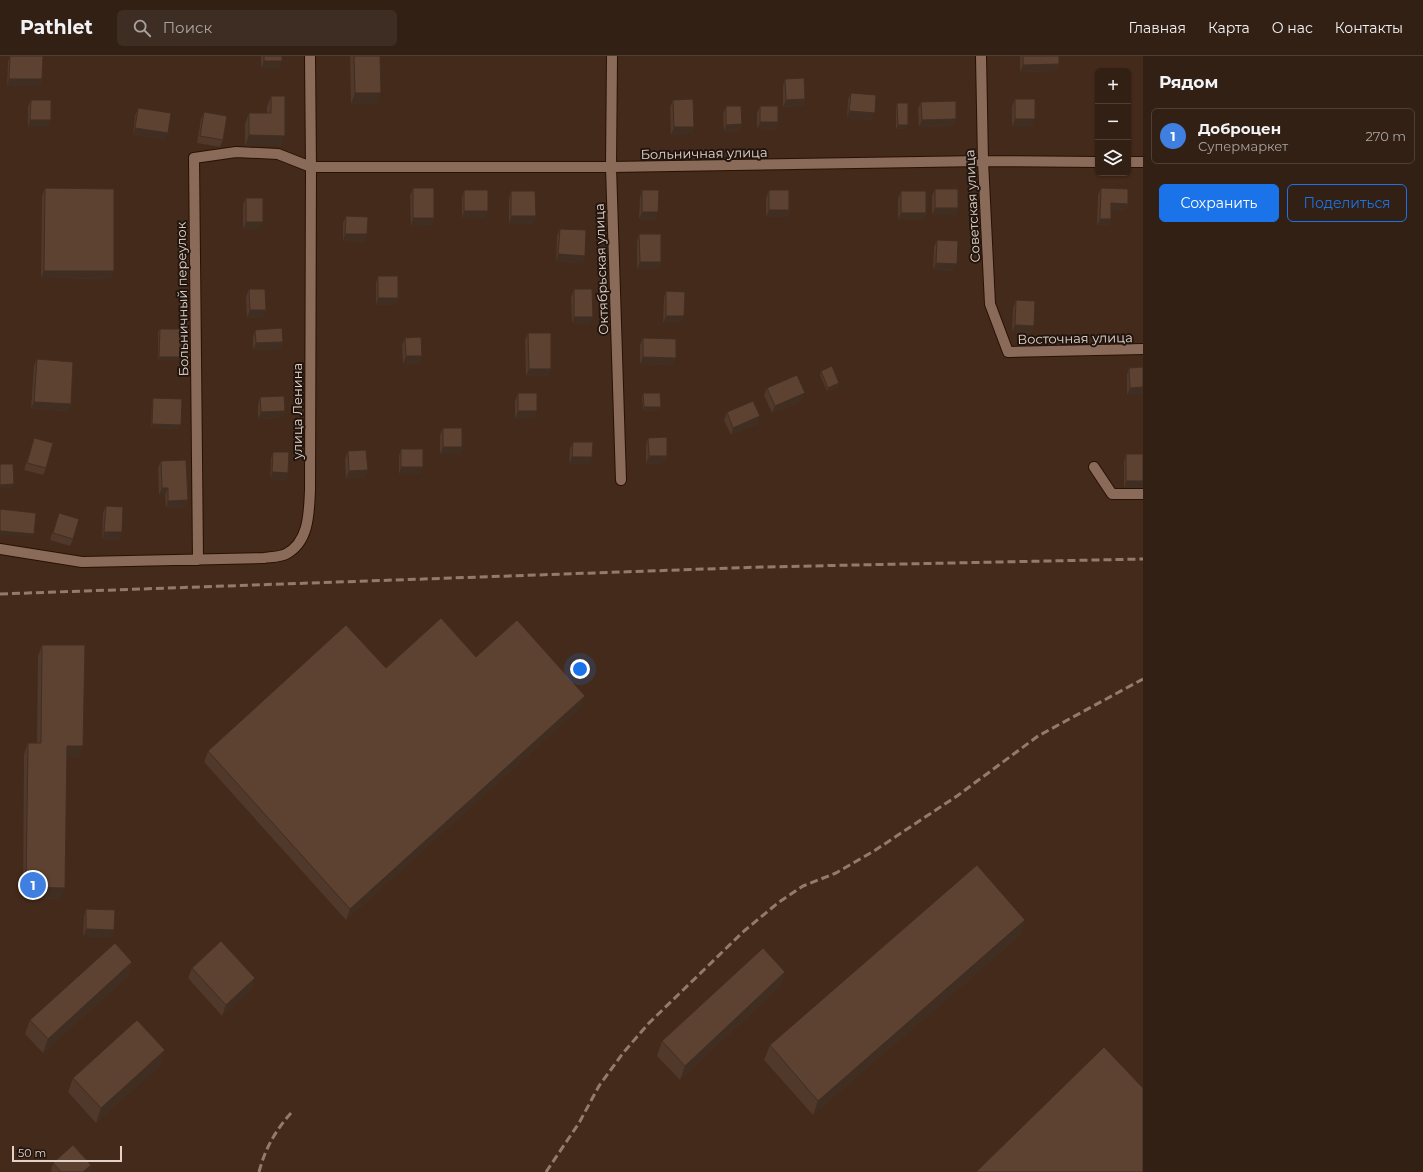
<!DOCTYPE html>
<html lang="ru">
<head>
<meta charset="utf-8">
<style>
  body { margin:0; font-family:Montserrat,sans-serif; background:#3e2d22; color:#f1f3f6 }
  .controls { position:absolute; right:12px; top:12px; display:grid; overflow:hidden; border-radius:6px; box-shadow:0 1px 3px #0004 }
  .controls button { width:36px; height:36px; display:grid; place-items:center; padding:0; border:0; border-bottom:1px solid #4e3e34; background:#332014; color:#f1f3f6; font:20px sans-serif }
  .scale { position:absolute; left:12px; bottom:10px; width:110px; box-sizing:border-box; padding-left:4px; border:2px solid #e4d2c8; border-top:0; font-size:11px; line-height:14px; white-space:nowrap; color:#e4d2c8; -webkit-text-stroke:3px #21160f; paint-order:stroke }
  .you { position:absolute; left:580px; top:613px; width:14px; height:14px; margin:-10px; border:3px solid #fff; border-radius:50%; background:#1a73e8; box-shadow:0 0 0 6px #1a73e833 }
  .badge { display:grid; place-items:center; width:26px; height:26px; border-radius:50%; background:#1a73e8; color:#fff; font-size:13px; font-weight:700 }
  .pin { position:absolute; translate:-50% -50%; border:2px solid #fff; box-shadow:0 1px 4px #0006 }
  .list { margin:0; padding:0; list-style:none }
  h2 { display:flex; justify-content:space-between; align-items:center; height:52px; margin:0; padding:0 16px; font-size:17px }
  h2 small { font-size:13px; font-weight:400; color:#a9a3a0 }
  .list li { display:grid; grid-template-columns:26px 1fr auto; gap:12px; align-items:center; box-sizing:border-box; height:56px; margin:0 8px 8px; padding:0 8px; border:1px solid #4e3e34; border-radius:6px }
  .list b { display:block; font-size:15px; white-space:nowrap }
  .list p { margin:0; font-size:13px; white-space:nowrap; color:#a9a3a0 }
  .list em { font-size:13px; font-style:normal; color:#a9a3a0 }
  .actions { display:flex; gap:8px; padding:12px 16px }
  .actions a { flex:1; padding:9px 0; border:1px solid #1a73e8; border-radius:6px; text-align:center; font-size:14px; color:#1a73e8 }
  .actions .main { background:#1a73e8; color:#fff }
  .icon { flex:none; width:22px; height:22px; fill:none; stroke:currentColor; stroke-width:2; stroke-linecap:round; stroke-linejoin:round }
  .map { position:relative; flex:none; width:1143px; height:1116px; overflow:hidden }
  header { display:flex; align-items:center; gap:24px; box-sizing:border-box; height:56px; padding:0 20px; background:#332014; border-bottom:1px solid #4e3e34 }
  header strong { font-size:19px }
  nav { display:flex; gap:22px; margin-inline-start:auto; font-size:14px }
  .search { width:280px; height:36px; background:#3e2d22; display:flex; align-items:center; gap:10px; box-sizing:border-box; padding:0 14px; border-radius:6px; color:#a9a3a0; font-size:15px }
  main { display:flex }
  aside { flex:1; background:#332014 }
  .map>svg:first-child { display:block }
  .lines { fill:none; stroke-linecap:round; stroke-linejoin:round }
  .street-casing { stroke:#291103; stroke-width:12 }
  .street { stroke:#8a6b5a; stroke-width:10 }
  .rail { stroke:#917b6e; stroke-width:3; stroke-dasharray:8 4; stroke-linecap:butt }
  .wall { fill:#50382a }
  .shaded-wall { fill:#412e22 }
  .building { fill:#5d4131; stroke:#412e22 }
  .labels { text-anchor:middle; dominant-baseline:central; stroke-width:4; stroke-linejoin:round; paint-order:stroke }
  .street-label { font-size:13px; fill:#e4d2c8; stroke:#21160f }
</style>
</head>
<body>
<header>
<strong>Pathlet</strong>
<div class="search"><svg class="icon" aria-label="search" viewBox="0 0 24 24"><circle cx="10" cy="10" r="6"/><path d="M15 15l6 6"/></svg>Поиск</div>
<nav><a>Главная</a><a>Карта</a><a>О нас</a><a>Контакты</a></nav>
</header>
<main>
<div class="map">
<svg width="1143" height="1116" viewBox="0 0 1143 1116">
  <rect width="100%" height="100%" fill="#442a1a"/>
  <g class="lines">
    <defs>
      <path id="street" d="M 612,0 L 611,111 L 621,424
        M 981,0 L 983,105 L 990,248 L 1008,296 L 1143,293
        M 1128,106 L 1143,106
        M 1094,411 L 1112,438 L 1143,438
        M 0,493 L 82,506 L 264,502 C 271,501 280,501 286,498 C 309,486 309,457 310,434 L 311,111 L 310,0
        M 198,504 L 194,102 L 236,96 L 278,98 L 311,111 L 611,111 L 983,105 L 1098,106"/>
    </defs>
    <use href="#street" class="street-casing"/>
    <use href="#street" class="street"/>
    <path class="rail" d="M 0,538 L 762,511 L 1143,503
      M 259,1116 C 265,1093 275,1075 291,1057
      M 546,1116 L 579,1067 L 599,1030 L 623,997 L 649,967 L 744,875 L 779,846 L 803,830 L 836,817 L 874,795 L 957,740 L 1038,680 L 1143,623"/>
  </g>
  <path class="wall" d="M 10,0 L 42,23 L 40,30 L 7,30 L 8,6 Z
    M 261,0 L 282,0 L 279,12 L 261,12 Z
    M 350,0 L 380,0 L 377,48 L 351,48 Z
    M 1020,0 L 1043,0 L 1059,8 L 1056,15 L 1020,16 Z
    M 785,23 L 805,43 L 803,50 L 783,51 L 783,30 Z
    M 851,37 L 872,64 L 847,62 L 848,44 Z
    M 271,40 L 281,90 L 245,90 L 245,68 L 249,57 L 267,57 L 267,51 Z
    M 1015,43 L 1032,71 L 1012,71 L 1012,50 Z
    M 31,44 L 48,71 L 28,71 L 28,51 Z
    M 673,44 L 694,71 L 691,78 L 671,79 L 670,51 Z
    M 921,46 L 954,70 L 919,71 L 918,53 Z
    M 897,47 L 907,72 L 896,73 L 896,51 Z
    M 726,50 L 742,68 L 739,75 L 724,76 L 723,58 Z
    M 760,50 L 778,66 L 776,74 L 757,73 L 757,57 Z
    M 138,52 L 165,84 L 133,79 L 135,60 Z
    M 204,56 L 223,84 L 220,91 L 197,87 L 201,63 Z
    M 45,132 L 114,215 L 111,223 L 41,222 L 42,140 Z
    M 413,132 L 434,162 L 431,170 L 411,170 L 410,140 Z
    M 1101,132 L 1128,148 L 1125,155 L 1111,155 L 1111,163 L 1108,170 L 1097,170 L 1098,139 Z
    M 935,133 L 956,159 L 932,159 L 932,140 Z
    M 464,134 L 485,162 L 462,162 L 462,141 Z
    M 642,134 L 655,164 L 639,163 L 640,141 Z
    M 769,134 L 789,154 L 787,161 L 766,161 L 766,142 Z
    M 511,135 L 536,160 L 533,168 L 509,168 L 509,142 Z
    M 901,135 L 926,157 L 924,164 L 898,164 L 898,143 Z
    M 246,142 L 260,173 L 243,173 L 243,149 Z
    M 346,160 L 365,186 L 343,185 L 343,167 Z
    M 560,173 L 585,200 L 582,207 L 556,206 L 557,180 Z
    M 639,178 L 661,206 L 659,213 L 637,213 L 637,185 Z
    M 937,184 L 954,215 L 933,214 L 934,191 Z
    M 378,220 L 398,242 L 395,249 L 376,249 L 376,227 Z
    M 249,233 L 264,261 L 247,262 L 246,241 Z
    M 574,233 L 590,268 L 572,268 L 571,241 Z
    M 666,235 L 681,267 L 663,267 L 664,242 Z
    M 1016,244 L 1034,270 L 1031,277 L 1012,276 L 1013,252 Z
    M 160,273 L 178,304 L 158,304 L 158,276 Z
    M 255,274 L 283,286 L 280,293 L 253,294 L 253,281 Z
    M 528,277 L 549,320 L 526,320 L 525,284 Z
    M 405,282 L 422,300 L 419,307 L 403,308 L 402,289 Z
    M 643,282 L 673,309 L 640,308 L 640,289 Z
    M 37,303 L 71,348 L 68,355 L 31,353 L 34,310 Z
    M 1143,311 L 1143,339 L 1127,339 L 1127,319 L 1129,312 Z
    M 821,315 L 839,327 L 838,331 L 827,335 L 820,319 Z
    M 767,332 L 802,345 L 772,357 L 764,339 Z
    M 518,337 L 534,363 L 515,363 L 515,345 Z
    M 643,337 L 659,354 L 643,355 L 642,341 Z
    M 260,341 L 282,362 L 258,363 L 258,349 Z
    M 153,342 L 180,373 L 151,372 L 152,346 Z
    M 727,356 L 757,368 L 731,379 L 724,364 Z
    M 443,372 L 462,391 L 460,398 L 440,398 L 440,379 Z
    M 34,382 L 46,412 L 43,419 L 24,414 Z
    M 648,382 L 667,400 L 664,407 L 646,408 L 646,389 Z
    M 573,386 L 592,401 L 589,408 L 569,408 L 570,393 Z
    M 401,393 L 420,418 L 399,418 L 399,400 Z
    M 348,395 L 365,421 L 346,423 L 345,403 Z
    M 273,396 L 286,424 L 270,423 L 271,403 Z
    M 1126,398 L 1143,398 L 1143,432 L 1124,432 L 1124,405 Z
    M 161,405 L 188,444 L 185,451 L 166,452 L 165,439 L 159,439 L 158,412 Z
    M 106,450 L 119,484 L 102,483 L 103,457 Z
    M 59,457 L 73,483 L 70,490 L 50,484 Z
    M 42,589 L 80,701 L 66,701 L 61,843 L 23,842 L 24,698 L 28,687 L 37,687 L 38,600 Z
    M 476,601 L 581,651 L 346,864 L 204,706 L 208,695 L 386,612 Z
    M 86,853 L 114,874 L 112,881 L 83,881 L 84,860 Z
    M 1025,864 L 1020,879 L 813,1059 L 764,1004 L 770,989 Z
    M 132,906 L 127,921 L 43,997 L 25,978 L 30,964 Z
    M 192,912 L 255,922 L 251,933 L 222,960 L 188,922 Z
    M 780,930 L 680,1024 L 657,1000 L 662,985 Z
    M 160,1009 L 96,1067 L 68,1036 L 73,1022 Z
    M 53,1107 L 91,1109 L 89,1116 L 52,1116 L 51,1115 Z"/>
  <path class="shaded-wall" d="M 264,5 L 282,5 L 279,12 L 261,12 Z
    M 1059,8 L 1056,15 L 1020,16 L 1023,9 Z
    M 9,23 L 42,23 L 40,30 L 7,30 Z
    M 355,37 L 381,37 L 377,48 L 351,48 Z
    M 805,43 L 803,50 L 783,51 L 786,44 Z
    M 849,55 L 875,57 L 872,64 L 847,62 Z
    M 956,63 L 954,70 L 919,71 L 922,64 Z
    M 1015,63 L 1035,63 L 1032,71 L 1012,71 Z
    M 30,64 L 51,64 L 48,71 L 28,71 Z
    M 760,66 L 778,66 L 776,74 L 757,73 Z
    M 742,68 L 739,75 L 724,76 L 726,69 Z
    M 898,69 L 908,69 L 907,72 L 896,73 Z
    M 674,71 L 694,71 L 691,78 L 671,79 Z
    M 135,72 L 168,77 L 165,84 L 133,79 Z
    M 249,79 L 285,80 L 281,90 L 245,90 Z
    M 1111,147 L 1128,148 L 1125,155 L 1108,155 Z
    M 935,152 L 958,152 L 956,159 L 932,159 Z
    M 769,154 L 789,154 L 787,161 L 766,161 Z
    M 464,155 L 488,155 L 485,162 L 462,162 Z
    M 642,156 L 658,156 L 655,164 L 639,163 Z
    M 901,157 L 926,157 L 924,164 L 898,164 Z
    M 511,160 L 536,160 L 533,168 L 509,168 Z
    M 413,162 L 434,162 L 431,170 L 411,170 Z
    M 1100,163 L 1111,163 L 1108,170 L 1097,170 Z
    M 246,166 L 263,166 L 260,173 L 243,173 Z
    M 345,178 L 367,178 L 365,186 L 343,185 Z
    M 558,198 L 585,200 L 582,207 L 556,206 Z
    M 640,206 L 661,206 L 659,213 L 637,213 Z
    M 936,207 L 957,208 L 954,215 L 933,214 Z
    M 44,215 L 114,215 L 111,223 L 41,222 Z
    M 378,242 L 398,242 L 395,249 L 376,249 Z
    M 250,254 L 266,254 L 264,261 L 247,262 Z
    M 666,260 L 684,260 L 681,267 L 663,267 Z
    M 574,261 L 593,261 L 590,268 L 572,268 Z
    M 1015,269 L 1034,270 L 1031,277 L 1012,276 Z
    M 283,286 L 280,293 L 253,294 L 256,287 Z
    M 406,300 L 422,300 L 419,307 L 403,308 Z
    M 159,301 L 180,301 L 178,304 L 158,304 Z
    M 643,301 L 676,302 L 673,309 L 640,308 Z
    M 529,313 L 551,313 L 549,320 L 526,320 Z
    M 839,327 L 838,331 L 827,335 L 828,332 Z
    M 1143,331 L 1143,339 L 1127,339 L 1130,332 Z
    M 805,337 L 802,345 L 772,357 L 775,350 Z
    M 34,346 L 71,348 L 68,355 L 31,353 Z
    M 644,351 L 661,351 L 659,354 L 643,355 Z
    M 285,355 L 282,362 L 258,363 L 261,356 Z
    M 518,355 L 537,355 L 534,363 L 515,363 Z
    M 760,360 L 757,368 L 731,379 L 733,372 Z
    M 152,368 L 181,369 L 180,373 L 151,372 Z
    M 443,391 L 462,391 L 460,398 L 440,398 Z
    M 649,400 L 667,400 L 664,407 L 646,408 Z
    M 572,401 L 592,401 L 589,408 L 569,408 Z
    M 401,411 L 423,411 L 420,418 L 399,418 Z
    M 368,414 L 365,421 L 346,423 L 349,415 Z
    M 272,416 L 288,417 L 286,424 L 270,423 Z
    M 1126,425 L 1143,425 L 1143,432 L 1124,432 Z
    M 14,428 L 12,432 L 0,432 L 0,429 Z
    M 162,432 L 168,432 L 165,439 L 159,439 Z
    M 188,444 L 185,451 L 166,452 L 168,445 Z
    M 0,475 L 34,478 L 33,481 L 0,479 Z
    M 104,476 L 122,476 L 119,484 L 102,483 Z
    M 585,640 L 581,651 L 346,864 L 350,853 Z
    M 67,690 L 83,690 L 80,701 L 63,701 Z
    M 26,831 L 65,832 L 61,843 L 23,842 Z
    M 1025,864 L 1020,879 L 813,1059 L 818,1045 Z
    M 86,873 L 114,874 L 112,881 L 83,881 Z
    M 132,906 L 127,921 L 43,997 L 48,983 Z
    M 785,916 L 780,930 L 680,1024 L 685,1010 Z
    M 255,922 L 251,933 L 222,960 L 226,949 Z
    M 165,994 L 160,1009 L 96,1067 L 101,1052 Z
    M 91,1109 L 89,1116 L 83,1116 Z"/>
  <path class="building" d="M 10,0 L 43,0 L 42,23 L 9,23 Z
    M 264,0 L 282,0 L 282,5 L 264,5 Z
    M 354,0 L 380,0 L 381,37 L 355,37 Z
    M 1023,0 L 1059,0 L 1059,8 L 1023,9 Z
    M 804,22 L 805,43 L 786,44 L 785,23 Z
    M 851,37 L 876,39 L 875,57 L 849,55 Z
    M 271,40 L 285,40 L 285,80 L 249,79 L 249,57 L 271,57 Z
    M 693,43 L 694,71 L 674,71 L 673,44 Z
    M 1015,43 L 1035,43 L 1035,63 L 1015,63 Z
    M 31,44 L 51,44 L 51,64 L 30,64 Z
    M 956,45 L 956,63 L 922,64 L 921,46 Z
    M 897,47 L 908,47 L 908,69 L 898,69 Z
    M 726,50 L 741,50 L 742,68 L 726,69 Z
    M 760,50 L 778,50 L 778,66 L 760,66 Z
    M 138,52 L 171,57 L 168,77 L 135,72 Z
    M 204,56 L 227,60 L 223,84 L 200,80 Z
    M 45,132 L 114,133 L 114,215 L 44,215 Z
    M 413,132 L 434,132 L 434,162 L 413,162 Z
    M 1101,132 L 1128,133 L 1128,148 L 1111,147 L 1111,163 L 1100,163 Z
    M 935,133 L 958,133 L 958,152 L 935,152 Z
    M 464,134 L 488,134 L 488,155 L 464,155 Z
    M 642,134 L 659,134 L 658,156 L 642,156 Z
    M 769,134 L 789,134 L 789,154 L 769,154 Z
    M 511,135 L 535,135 L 536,160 L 511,160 Z
    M 901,135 L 926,135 L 926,157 L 901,157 Z
    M 246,142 L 263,142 L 263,166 L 246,166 Z
    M 346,160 L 368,161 L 367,178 L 345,178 Z
    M 560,173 L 586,174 L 585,200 L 558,198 Z
    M 639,178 L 661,178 L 661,206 L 640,206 Z
    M 937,184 L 958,185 L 957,208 L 936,207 Z
    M 378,220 L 398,220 L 398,242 L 378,242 Z
    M 249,233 L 265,233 L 266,254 L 250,254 Z
    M 574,233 L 592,233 L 593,261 L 574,261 Z
    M 666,235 L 685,236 L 684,260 L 666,260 Z
    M 1016,244 L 1035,245 L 1034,270 L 1015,269 Z
    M 282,272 L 283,286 L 256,287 L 255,274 Z
    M 160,273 L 180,273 L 180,301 L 159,301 Z
    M 528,277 L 551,277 L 551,313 L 529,313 Z
    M 421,281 L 422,300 L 406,300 L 405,282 Z
    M 643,282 L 676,283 L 676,302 L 643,301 Z
    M 37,303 L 73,306 L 71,348 L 34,346 Z
    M 832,310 L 839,327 L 828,332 L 821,315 Z
    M 1143,311 L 1143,331 L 1130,332 L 1129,312 Z
    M 797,319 L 805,337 L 775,350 L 767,332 Z
    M 518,337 L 537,337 L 537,355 L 518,355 Z
    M 643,337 L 660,337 L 661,351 L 644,351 Z
    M 284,340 L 285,355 L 261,356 L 260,341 Z
    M 153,342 L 182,343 L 181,369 L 152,368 Z
    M 753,345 L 760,360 L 733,372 L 727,356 Z
    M 443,372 L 462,372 L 462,391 L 443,391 Z
    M 667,381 L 667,400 L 649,400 L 648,382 Z
    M 34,382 L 53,387 L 46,412 L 27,407 Z
    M 573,386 L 593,386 L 592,401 L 572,401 Z
    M 401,393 L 423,393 L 423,411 L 401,411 Z
    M 366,394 L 368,414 L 349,415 L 348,395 Z
    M 273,396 L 289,396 L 288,417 L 272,416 Z
    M 1126,398 L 1143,398 L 1143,425 L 1126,425 Z
    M 186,404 L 188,444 L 168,445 L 168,432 L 162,432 L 161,405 Z
    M 0,408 L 13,408 L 14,428 L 0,429 Z
    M 106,450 L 123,451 L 122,476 L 104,476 Z
    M 0,453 L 36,457 L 34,478 L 0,475 Z
    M 59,457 L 79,463 L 73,483 L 53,477 Z
    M 441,562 L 476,601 L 517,564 L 585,640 L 350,853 L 208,695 L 346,569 L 386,612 Z
    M 42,589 L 85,589 L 83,690 L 67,690 L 65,832 L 26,831 L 28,687 L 41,687 Z
    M 977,809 L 1025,864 L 818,1045 L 770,989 Z
    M 86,853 L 115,854 L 114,874 L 86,873 Z
    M 221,885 L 255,922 L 226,949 L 192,912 Z
    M 115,887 L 132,906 L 48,983 L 30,964 Z
    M 763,892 L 785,916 L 685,1010 L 662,985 Z
    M 137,964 L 165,994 L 101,1052 L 73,1022 Z
    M 1104,991 L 1143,1032 L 1143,1116 L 976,1116 Z
    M 73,1089 L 91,1109 L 83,1116 L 61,1116 L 53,1107 Z"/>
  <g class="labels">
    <g class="street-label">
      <text transform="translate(704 97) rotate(-1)">Больничная улица</text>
      <text transform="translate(972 150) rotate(-93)">Советская улица</text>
      <text transform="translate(601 213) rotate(-92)">Октябрьская улица</text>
      <text transform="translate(182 243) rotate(-91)">Больничный переулок</text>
      <text transform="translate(1075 282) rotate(-1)">Восточная улица</text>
      <text transform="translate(297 355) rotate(-90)">улица Ленина</text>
    </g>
  </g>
</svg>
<div class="controls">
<button>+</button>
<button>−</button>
<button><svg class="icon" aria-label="layers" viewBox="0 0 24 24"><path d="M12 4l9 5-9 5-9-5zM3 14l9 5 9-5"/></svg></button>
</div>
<div class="scale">50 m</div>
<div class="you"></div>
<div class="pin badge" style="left:33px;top:829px;background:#3f7fe0">1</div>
</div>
<aside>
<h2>Рядом<small></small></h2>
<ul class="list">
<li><span class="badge" style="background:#3f7fe0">1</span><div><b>Доброцен</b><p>Супермаркет</p></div><em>270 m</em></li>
</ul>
<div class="actions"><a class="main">Сохранить</a><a>Поделиться</a></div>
</aside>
</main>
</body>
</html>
